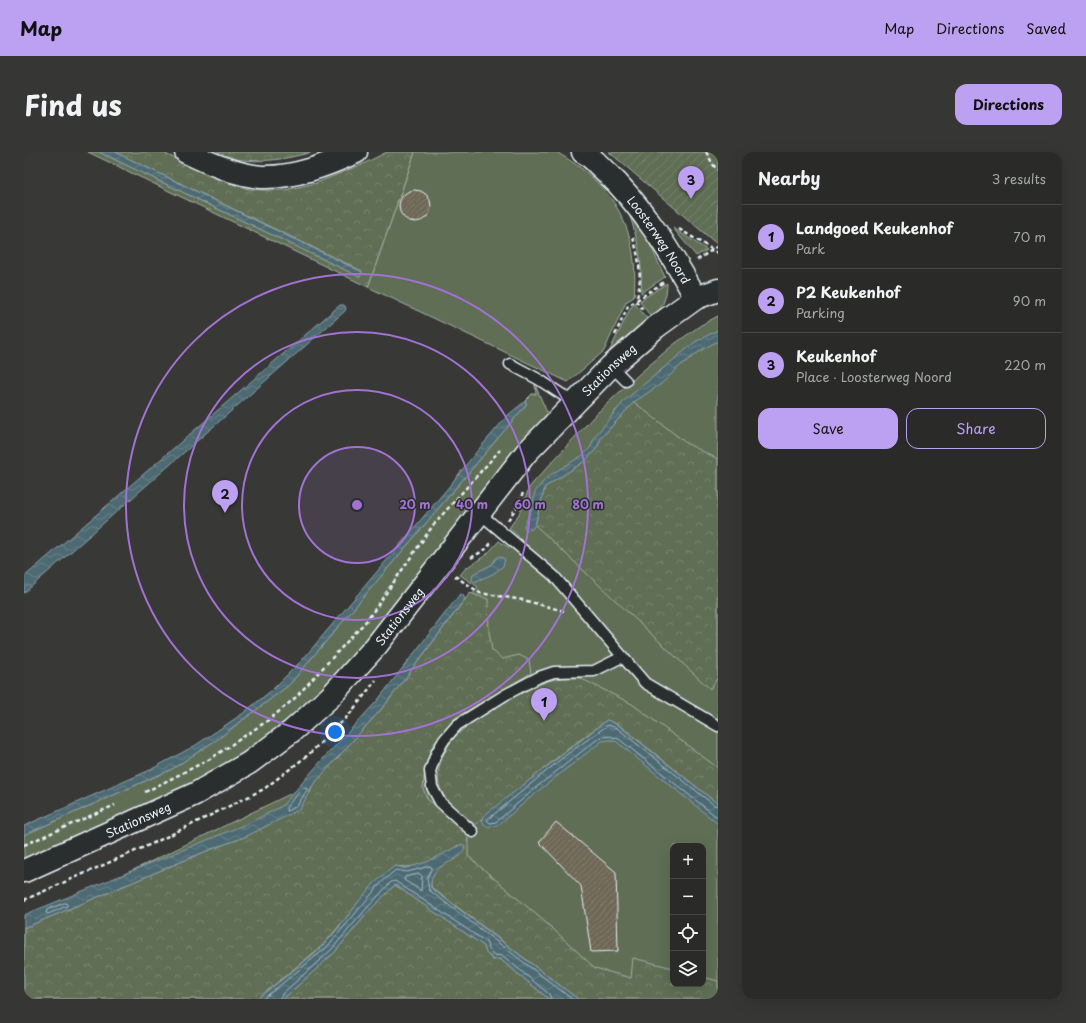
<!DOCTYPE html>
<html lang="en">
<head>
<meta charset="utf-8">
<style>
  body { margin:0; font-family:"Playpen Sans",sans-serif; background:#363734; color:#f1f3f6 }
  .controls { position:absolute; right:12px; bottom:12px; display:grid; overflow:hidden; border-radius:8px; box-shadow:0 4px 16px #0002 }
  .controls button { width:36px; height:36px; display:grid; place-items:center; padding:0; border:0; border-bottom:1px solid #464745; background:#2a2b28; color:#f1f3f6; font:20px sans-serif }
  .you { position:absolute; left:311px; top:580px; width:14px; height:14px; margin:-10px; border:3px solid #fff; border-radius:50%; background:#1a73e8; box-shadow:0 0 0 6px #1a73e833 }
  .badge { display:grid; place-items:center; width:26px; height:26px; border-radius:50%; background:#bca0f2; color:#111; font-size:13px; font-weight:700 }
  .pin { position:absolute; translate:-50% -33px; filter:drop-shadow(0 1px 2px #0008) }
  .pin::after { content:''; position:absolute; top:21px; width:14px; height:12px; background:inherit; clip-path:polygon(0 0,100% 0,50% 100%) }
  .list { margin:0; padding:0; list-style:none }
  h2 { display:flex; justify-content:space-between; align-items:center; height:52px; margin:0; padding:0 16px; font-size:17px }
  h2 small { font-size:13px; font-weight:400; color:#a5a7a8 }
  .list li { display:grid; grid-template-columns:26px 1fr auto; gap:12px; align-items:center; box-sizing:border-box; height:64px; padding:0 16px; border-top:1px solid #464745 }
  .list b { display:block; font-size:15px; white-space:nowrap }
  .list p { margin:0; font-size:13px; white-space:nowrap; color:#a5a7a8 }
  .list em { font-size:13px; font-style:normal; color:#a5a7a8 }
  .actions { display:flex; gap:8px; padding:12px 16px }
  .actions a { flex:1; padding:9px 0; border:1px solid #bca0f2; border-radius:12px; text-align:center; font-size:14px; color:#bca0f2 }
  .actions .main { background:#bca0f2; color:#111 }
  .icon { flex:none; width:22px; height:22px; fill:none; stroke:currentColor; stroke-width:2; stroke-linecap:round; stroke-linejoin:round }
  .map { position:relative; flex:none; width:694px; height:847px; overflow:hidden; border-radius:12px }
  header { display:flex; align-items:center; gap:24px; box-sizing:border-box; height:56px; padding:0 20px; background:#bca0f2; color:#111 }
  header strong { font-size:19px }
  nav { display:flex; gap:22px; margin-inline-start:auto; font-size:14px }
  .intro { display:flex; align-items:center; justify-content:space-between; box-sizing:border-box; height:96px; padding:0 24px }
  h1 { margin:0; font-size:28px }
  .button { padding:10px 18px; border-radius:12px; background:#bca0f2; color:#111; font-size:14px; font-weight:700 }
  main { display:flex; gap:24px; padding:0 24px }
  aside { flex:1; background:#2a2b28; border-radius:12px; box-shadow:0 4px 16px #0002 }
  .map>svg:first-child { display:block }
  .green { fill:#616e55; stroke:#a4b0a6; fill-rule:evenodd }
  .forest { fill:url(#forest-crowns); stroke:#a4b0a6 }
  .garden { fill:url(#garden-furrows); stroke:#a4b0a6 }
  .water { fill:url(#water-waves); stroke:#8ca0a8 }
  .lines { fill:none; stroke-linecap:round; stroke-linejoin:round }
  .shore { stroke:#aabbc3; stroke-width:1 }
  .building { fill:url(#building-hatch); stroke:#e8f1f8 }
  .service-casing { stroke:#e8f1f8; stroke-width:13 }
  .tertiary-casing { stroke:#e8f1f8; stroke-width:25 }
  .secondary-casing { stroke:#e8f1f8; stroke-width:25 }
  .path { stroke:#e8f1f8; stroke-width:2.5; stroke-dasharray:4 3; stroke-linecap:butt }
  .service { stroke:#2a2d2e; stroke-width:10 }
  .tertiary { stroke:#2a2d2e; stroke-width:22 }
  .secondary { stroke:#2a2d2e; stroke-width:22 }
  .ring { fill:none; stroke:#a171d3; stroke-width:2 }
  .labels { text-anchor:middle; dominant-baseline:central; stroke-width:3; stroke-linejoin:round; paint-order:stroke }
  .street-label { font-size:12px; fill:#e8f1f8; stroke:#2a2d2e }
  .centre { fill:#a171d3; stroke:#2a2d2e; stroke-width:2 }
  .ring-label { font-size:12px; text-anchor:middle; font-weight:bold; fill:#a171d3; stroke:#2a2d2e; stroke-width:3; stroke-linejoin:round; paint-order:stroke }
</style>
</head>
<body>
<header>
<strong>Map</strong>
<nav><a>Map</a><a>Directions</a><a>Saved</a></nav>
</header>
<div class="intro"><h1>Find us</h1><a class="button">Directions</a></div>
<main>
<div class="map">
<svg width="694" height="847" viewBox="0 0 694 847">
  <defs>
    <pattern id="forest-crowns" width="20" height="18" patternUnits="userSpaceOnUse"><rect width="20" height="18" fill="#616e55"/><path d="M2 6a3 3 0 1 1 6 0M12 15a3 3 0 1 1 6 0" fill="none" stroke="#78836e"/></pattern>
    <pattern id="garden-furrows" width="10" height="10" patternUnits="userSpaceOnUse"><rect width="10" height="10" fill="#616e55"/><path d="M-1 1l2-2M0 10L10 0M9 11l2-2" fill="none" stroke="#78836e"/></pattern>
    <pattern id="water-waves" width="16" height="10" patternUnits="userSpaceOnUse"><rect width="16" height="10" fill="#4e6a73"/><path d="M0 5q4-4 8 0t8 0" fill="none" stroke="#688088"/></pattern>
    <pattern id="building-hatch" width="6" height="6" patternUnits="userSpaceOnUse"><rect width="6" height="6" fill="#706757"/><path d="M-1 1l2-2M0 6l6-6M5 7l2-2" fill="none" stroke="#847d70"/></pattern>
  </defs>
  <rect width="100%" height="100%" fill="#383936"/>
  <filter id="ink" filterUnits="userSpaceOnUse"><feTurbulence type="fractalNoise" baseFrequency=".025" numOctaves="2"/><feDisplacementMap in="SourceGraphic" scale="8" xChannelSelector="R" yChannelSelector="G"/><feConvolveMatrix kernelMatrix="1 2 1 2 8 2 1 2 1" color-interpolation-filters="sRGB"/></filter>
  <g filter="url(#ink)">
    <path class="green" d="M 391,0 L 532,0 C 590,32 616,78 610,145 L 602,150 L 580,199 L 544,230 L 344,135 Z
      M 604,59 L 624,88 L 640,123 L 641,125 L 617,141 C 619,112 614,86 604,59 Z
      M 649,76 L 683,98 L 672,104 Z
      M 643,131 C 643,145 639,156 628,166 L 616,150 L 617,148 Z
      M 611,152 L 625,169 L 584,202 L 607,155 Z
      M 694,164 L 694,178 L 637,218 L 588,262 L 694,183 L 694,847 L 0,847 L 0,774 L 68,738 L 299,626 L 395,511 L 454,435 L 436,423 L 442,416 L 462,403 L 475,389 L 485,396 L 494,384 L 485,376 L 495,362 L 505,336 L 509,331 L 572,262 L 615,222 L 649,193 L 677,173 ZM 535,318 L 500,374 C 516,349 504,336 535,318 ZM 649,694 L 679,694 L 679,832 L 649,832 Z
      M 511,233 L 525,265 C 479,316 435,367 394,421 C 357,470 323,519 277,560 C 199,627 96,666 3,707 L 0,706 L 0,683 L 148,617 L 195,586 L 265,533 L 502,253 L 502,250 L 500,250 L 508,242 L 512,242 Z"/>
    <path class="forest" d="M 64,0 L 75,0 L 336,125 L 338,119 L 91,0 L 137,0 L 205,31 L 225,37 L 239,38 L 261,38 L 292,31 L 339,12 L 363,0 L 391,0 L 344,135 Z
      M 188,0 L 288,0 C 256,9 220,14 188,0 Z
      M 610,250 L 662,291 L 694,307 L 694,525 L 686,537 L 511,373 L 521,335 L 561,309 L 573,296 L 577,286 Z
      M 446,441 L 464,447 L 465,479 L 468,498 L 478,507 L 495,503 L 505,508 L 507,521 L 431,566 L 409,593 L 401,615 L 399,637 L 404,648 L 415,655 L 444,684 L 444,704 L 528,776 L 571,816 L 607,826 L 609,806 L 649,816 L 649,832 L 679,832 L 679,825 L 694,829 L 694,847 L 554,847 L 407,735 C 406,716 420,711 436,704 L 434,693 C 418,707 392,718 371,714 L 354,728 L 299,793 L 233,847 L 0,847 L 0,776 L 185,698 L 223,684 L 286,641 L 289,633 L 361,553 Z
      M 556,526 L 608,552 L 694,616 L 694,652 L 595,573 L 583,568 L 540,600 L 451,673 C 439,662 418,649 415,632 C 411,614 423,591 436,580 C 452,566 511,530 532,527 C 540,525 548,526 556,526 Z
      M 371,733 L 460,794 L 462,801 L 469,808 L 476,807 L 525,847 L 259,847 L 310,801 L 346,758 Z"/>
    <path class="garden" d="M 585,0 L 694,0 L 694,93 Z"/>
    <path class="water" d="M 75,0 L 91,0 L 338,120 L 336,125 Z
      M 316,153 L 320,153 L 322,156 L 321,159 L 0,441 L 0,425 Z
      M 694,178 L 694,189 L 679,197 L 657,213 L 637,232 L 610,250 L 577,286 L 573,296 L 561,309 L 521,335 L 511,373 L 508,377 L 502,378 L 500,374 L 508,356 L 511,340 L 518,331 L 526,323 L 559,303 L 566,296 L 572,283 L 601,248 L 671,190 Z
      M 500,250 L 502,250 L 502,253 L 265,533 L 195,586 L 148,617 L 0,683 L 0,674 L 126,618 L 172,593 L 218,562 L 248,538 L 279,507 L 423,337 L 454,298 L 484,263 Z
      M 474,404 L 481,407 L 479,414 L 469,422 L 450,430 L 448,428 L 449,422 L 467,413 Z
      M 436,442 L 439,443 L 441,447 L 361,553 L 289,633 L 276,657 L 223,684 L 185,698 L 0,776 L 0,763 L 227,670 L 258,654 L 298,608 L 353,549 Z
      M 583,568 L 594,573 L 694,652 L 694,672 L 593,590 L 586,588 L 578,589 L 518,636 L 473,674 L 464,675 L 459,671 L 458,665 Z
      M 438,692 L 441,694 C 438,715 405,706 407,736 L 554,847 L 525,847 L 476,807 L 470,808 L 462,801 L 460,794 L 371,733 L 346,758 L 310,801 L 259,847 L 233,847 C 255,829 279,813 299,793 C 324,769 341,733 371,714 L 382,716 L 403,710 Z"/>
    <g class="lines">
      <path class="shore" d="M 279,636 L 282,636 L 283,638 L 273,654 L 263,659 L 262,656 Z
        M 694,654 L 690,653 L 593,576 L 584,573 L 542,603 L 463,668 L 466,671 L 472,670 L 515,633 L 575,586 L 586,584 L 595,587 L 694,666
        M 396,722 L 398,724 L 397,739 L 380,728 L 381,725 Z
        M 41,751 L 43,752 L 43,754 L 24,762 L 22,761 L 23,758 Z
        M 239,847 L 302,796 L 357,731 L 368,721 L 372,718 L 383,720 L 406,714 L 408,716 L 403,726 L 405,738 L 548,847
        M 256,847 L 258,842 L 307,798 L 343,756 L 367,730 L 371,729 L 462,790 L 466,799 L 470,803 L 479,804 L 525,842 L 527,847"/>
    </g>
    <path class="building" d="M375 54a16 16 0 1 1 32 0a16 16 0 1 1-32 0Z
      M 532,670 L 592,720 L 594,799 L 567,800 L 557,734 L 515,690 Z"/>
    <g class="lines">
      <defs>
        <path id="service" d="M 486,212 L 514,227 L 551,251
          M 587,214 L 602,229
          M 454,360 L 530,424 L 621,531 L 694,574
          M 449,680 L 416,650 L 408,635 L 406,619 L 412,602 L 420,588 L 433,573 L 481,543 L 515,525 L 530,520 L 570,519 L 598,505"/>
        <g id="tertiary">
          <path d="M 162,0 C 185,11 212,23 238,25 C 270,26 303,13 332,0"/>
          <path id="s1" d="M 559,0 C 567,4 573,12 580,18 C 618,53 647,101 672,146"/>
        </g>
        <g id="secondary">
          <path id="s2" d="M 0,719 L 171,642 L 225,611 L 268,579 L 306,545 L 352,494 L 502,301 L 587,214 L 632,175 L 672,146 L 694,138"/>
        </g>
      </defs>
      <use href="#service" class="service-casing"/>
      <use href="#tertiary" class="tertiary-casing"/>
      <use href="#secondary" class="secondary-casing"/>
      <path class="path" d="M 682,0 L 690,14 L 694,18
        M 655,77 L 694,101
        M 609,86 C 615,104 619,130 612,148
        M 673,108 L 694,94
        M 612,149 L 620,159
        M 591,183 L 604,154 L 640,130
        M 484,368 L 494,353 L 499,341
        M 447,406 L 462,397 L 468,390
        M 431,424 L 456,441 L 499,448 L 540,459
        M 121,640 L 186,607 L 246,567 L 271,546 L 344,467 L 410,372 L 476,298
        M 0,693 L 91,653
        M 0,748 L 134,689 L 240,637 L 284,603 L 325,563 L 352,528"/>
      <use href="#service" class="service"/>
      <use href="#tertiary" class="tertiary"/>
      <use href="#secondary" class="secondary"/>
    </g>
  </g>
  <circle cx="333" cy="353" r="58" fill="#a171d3" fill-opacity=".12"/>
  <g class="ring">
    <circle cx="333" cy="353" r="58"/>
    <circle cx="333" cy="353" r="115"/>
    <circle cx="333" cy="353" r="173"/>
    <circle cx="333" cy="353" r="231"/>
  </g>
  <g class="labels">
    <g class="street-label">
      <text stroke="none"><textPath href="#s1" startOffset="117">Loosterweg Noord</textPath></text>
      <text stroke="none"><textPath href="#s2" startOffset="785">Stationsweg</textPath></text>
      <text stroke="none"><textPath href="#s2" startOffset="461">Stationsweg</textPath></text>
      <text stroke="none"><textPath href="#s2" startOffset="125">Stationsweg</textPath></text>
    </g>
  </g>
  <circle cx="333" cy="353" r="6" class="centre"/>
  <g class="ring-label">
    <text x="391" y="357">20 m</text>
    <text x="448" y="357">40 m</text>
    <text x="506" y="357">60 m</text>
    <text x="564" y="357">80 m</text>
  </g>
</svg>
<div class="controls">
<button>+</button>
<button>−</button>
<button><svg class="icon" aria-label="locate" viewBox="0 0 24 24"><circle cx="12" cy="12" r="6"/><path d="M12 2v4M12 18v4M2 12h4M18 12h4"/></svg></button>
<button><svg class="icon" aria-label="layers" viewBox="0 0 24 24"><path d="M12 4l9 5-9 5-9-5zM3 14l9 5 9-5"/></svg></button>
</div>
<div class="you"></div>
<div class="pin badge" style="left:520px;top:569px">1</div>
<div class="pin badge" style="left:201px;top:361px">2</div>
<div class="pin badge" style="left:667px;top:47px">3</div>
</div>
<aside>
<h2>Nearby<small>3 results</small></h2>
<ul class="list">
<li><span class="badge">1</span><div><b>Landgoed Keukenhof</b><p>Park</p></div><em>70 m</em></li>
<li><span class="badge">2</span><div><b>P2 Keukenhof</b><p>Parking</p></div><em>90 m</em></li>
<li><span class="badge">3</span><div><b>Keukenhof</b><p>Place · Loosterweg Noord</p></div><em>220 m</em></li>
</ul>
<div class="actions"><a class="main">Save</a><a>Share</a></div>
</aside>
</main>
</body>
</html>
